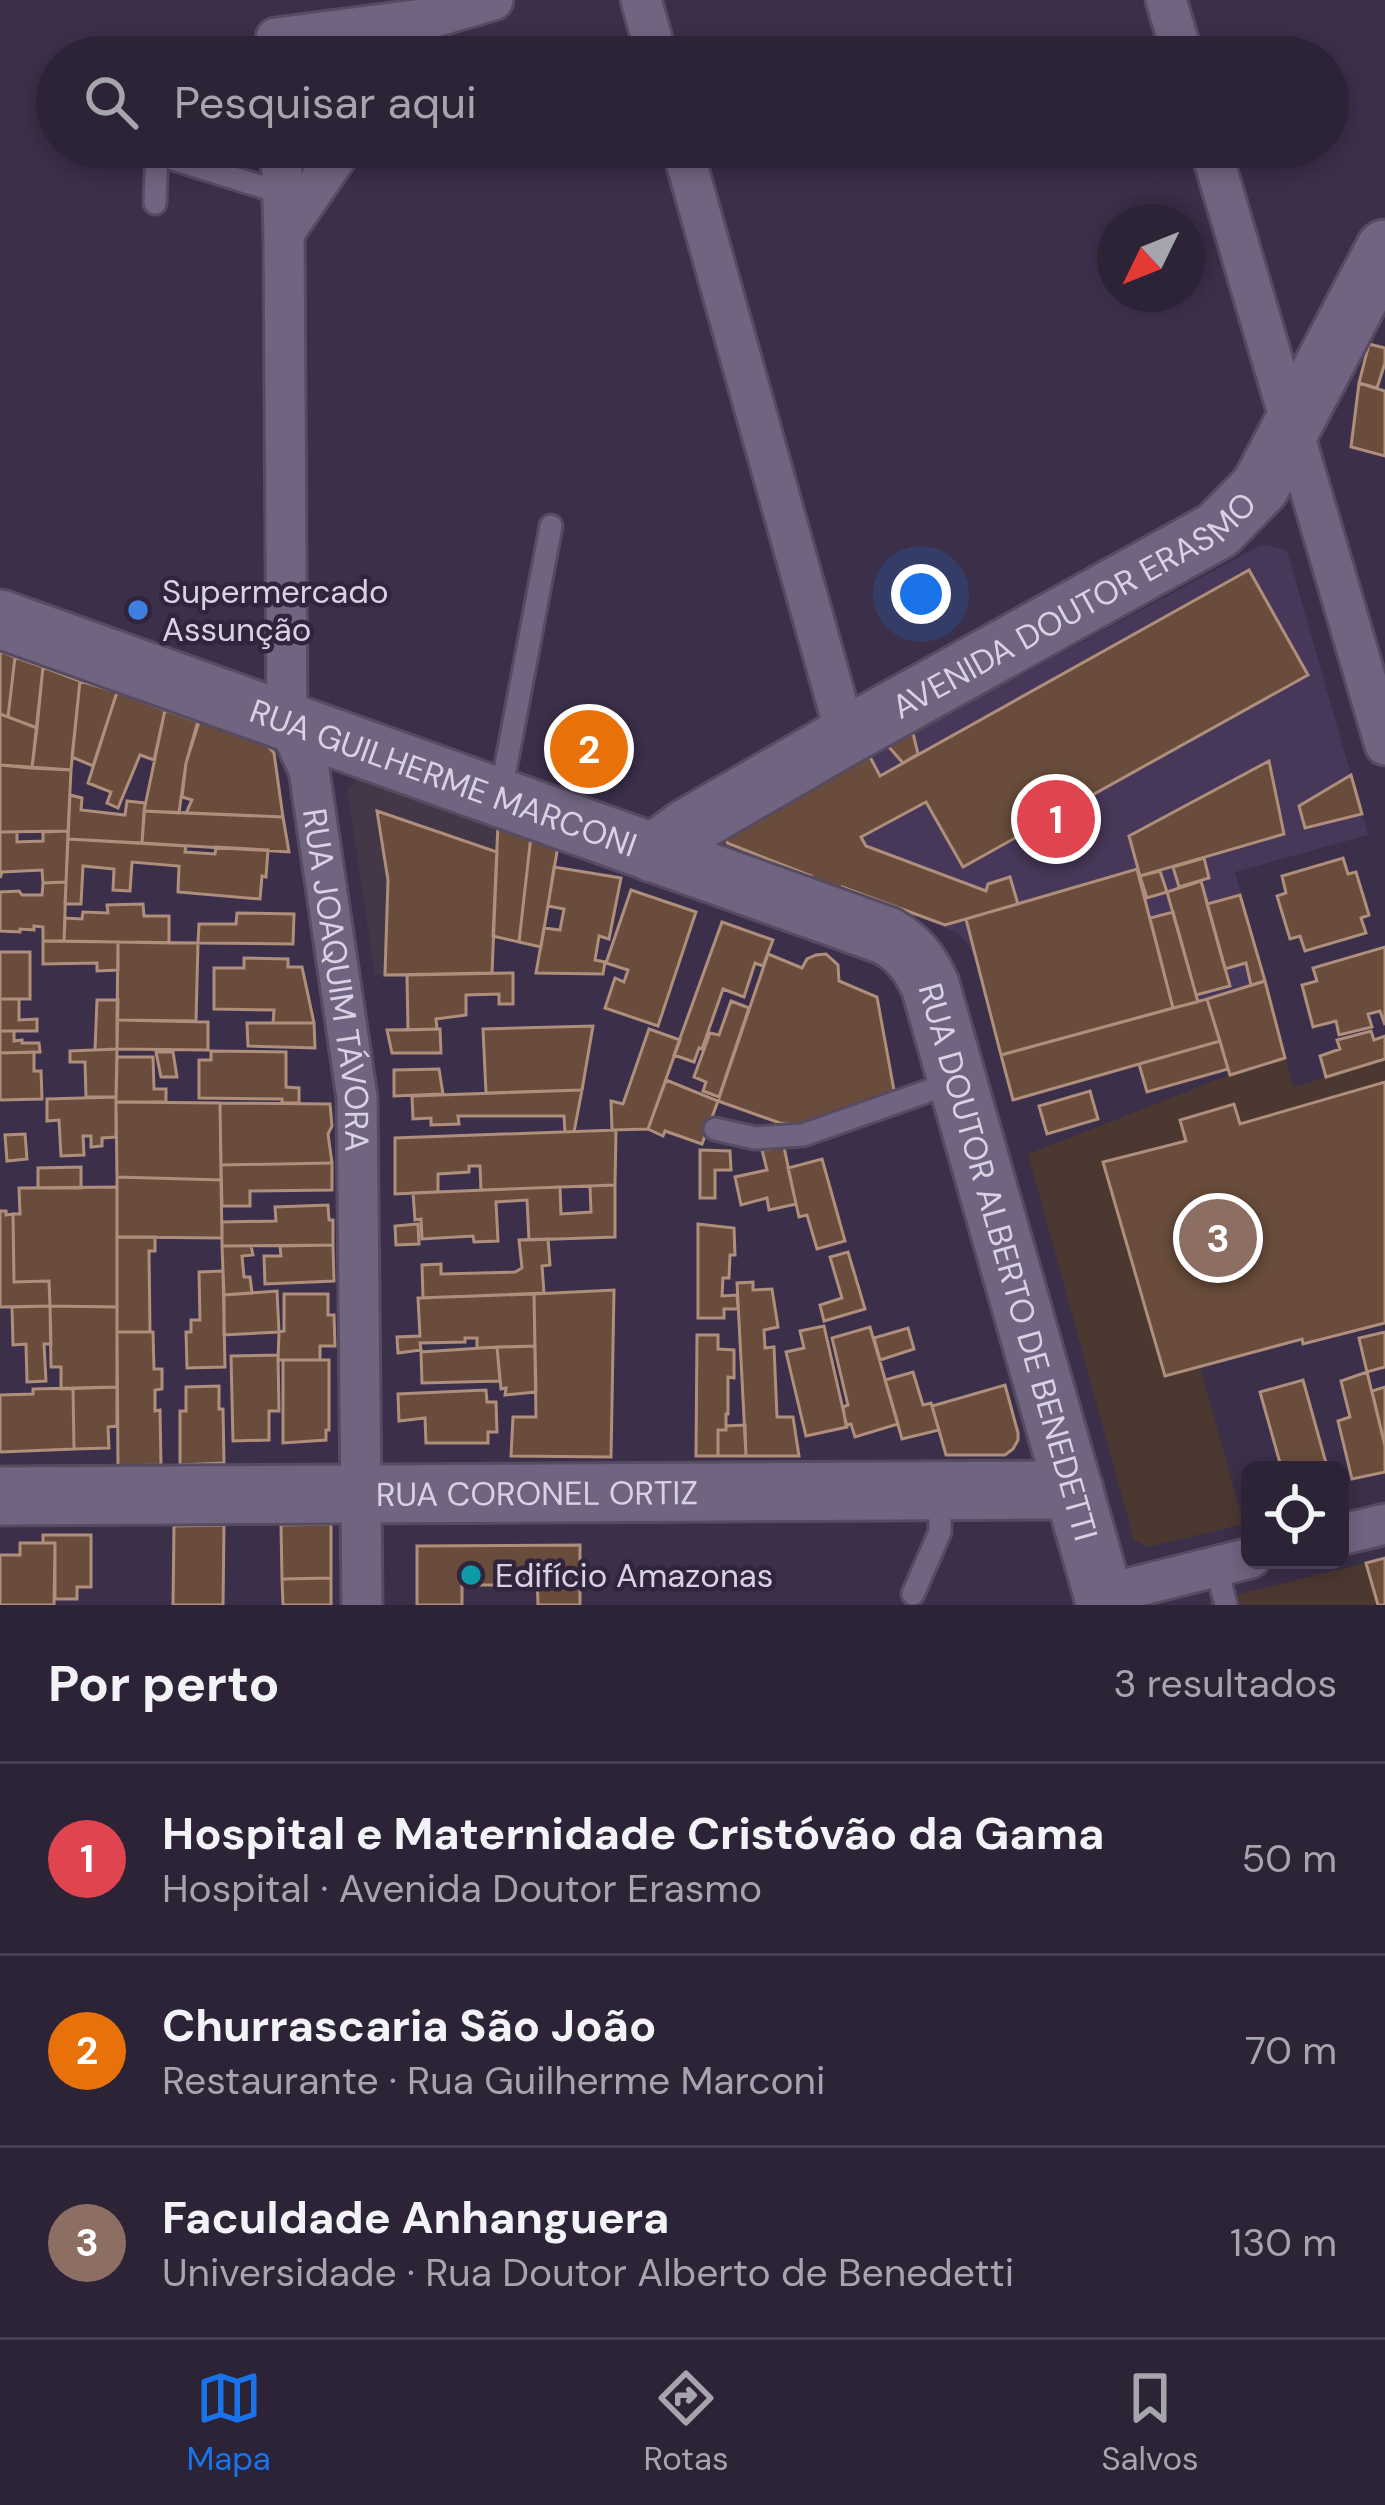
<!DOCTYPE html>
<html lang="pt">
<head>
<meta charset="utf-8">
<style>
  body { margin:0; font-family:"DM Sans",sans-serif; background:#382f42; color:#f1f3f6 }
  .controls { position:absolute; right:36px; bottom:36px; display:grid; overflow:hidden; border-radius:18px; box-shadow:0 6px 18px #0003 }
  .controls button { width:108px; height:108px; display:grid; place-items:center; padding:0; border:0; border-bottom:3px solid #484052; background:#2c2337; color:#f1f3f6; font:60px sans-serif }
  .compass { position:absolute; left:1097px; top:204px; width:108px; height:108px; border-radius:50%; background:#2c2337; box-shadow:0 6px 18px #0003; rotate:227deg }
  .you { position:absolute; left:921px; top:594px; width:42px; height:42px; margin:-30px; border:9px solid #fff; border-radius:50%; background:#1a73e8; box-shadow:0 0 0 18px #1a73e833 }
  .badge { display:grid; place-items:center; width:78px; height:78px; border-radius:50%; background:#1a73e8; color:#fff; font-size:39px; font-weight:700 }
  .pin { position:absolute; translate:-50% -50%; border:6px solid #fff; box-shadow:0 3px 12px #0006 }
  .list { margin:0; padding:0; list-style:none }
  h2 { display:flex; justify-content:space-between; align-items:center; height:156px; margin:0; padding:0 48px; font-size:51px }
  h2 small { font-size:39px; font-weight:400; color:#a6a4ad }
  .list li { display:grid; grid-template-columns:78px 1fr auto; gap:36px; align-items:center; box-sizing:border-box; height:192px; padding:0 48px; border-top:3px solid #484052 }
  .list b { display:block; font-size:45px; white-space:nowrap }
  .list p { margin:0; font-size:39px; white-space:nowrap; color:#a6a4ad }
  .list em { font-size:39px; font-style:normal; color:#a6a4ad }
  .icon { flex:none; width:66px; height:66px; fill:none; stroke:currentColor; stroke-width:2; stroke-linecap:round; stroke-linejoin:round }
  .map { position:relative; flex:none; width:1385px; height:1605px; overflow:hidden }
  .search { position:absolute; background:#2c2337; box-shadow:0 6px 18px #0003; left:36px; right:36px; top:36px; height:132px; display:flex; align-items:center; gap:30px; box-sizing:border-box; padding:0 42px; border-radius:66px; color:#a6a4ad; font-size:45px }
  .sheet { height:732px; background:#2c2337 }
  nav { display:flex; justify-content:space-around; align-items:center; box-sizing:border-box; height:168px; border-top:3px solid #484052; background:#2c2337; font-size:33px; color:#a6a4ad }
  nav a { display:grid; justify-items:center; gap:6px }
  nav .on { color:#1a73e8 }
  .map>svg:first-child { display:block }
  .commercial { fill:#443848 }
  .built { fill:#473758 }
  .education { fill:#4b3830 }
  .building { fill:#694c3b; stroke:#af8f7c; stroke-width:3 }
  .lines { fill:none; stroke-linecap:round; stroke-linejoin:round }
  .lane-casing { stroke:#564b61; stroke-width:27 }
  .street-casing { stroke:#564b61; stroke-width:45 }
  .secondary-casing { stroke:#564b61; stroke-width:63 }
  .lane { stroke:#716481; stroke-width:21 }
  .street { stroke:#716481; stroke-width:39 }
  .secondary { stroke:#716481; stroke-width:57 }
  .shop-dot { fill:#3f7fe0; stroke:#31253e; stroke-width:4.5 }
  .culture-dot { fill:#0f9aa8; stroke:#31253e; stroke-width:4.5 }
  .labels { text-anchor:middle; dominant-baseline:central; stroke-width:9; stroke-linejoin:round; paint-order:stroke }
  .poi-label { font-size:33px; fill:#d9d2e3; stroke:#31253e; text-anchor:start }
  .street-label { font-size:33px; fill:#d9d2e3; stroke:#31253e }
</style>
</head>
<body>
<div class="map">
<svg width="1385" height="1605" viewBox="0 0 1385 1605">
  <rect width="100%" height="100%" fill="#3b2f49"/>
  <path class="commercial" d="M 361,776 L 498,824 L 492,973 L 375,975 L 347,789 Z"/>
  <path class="built" d="M 1266,545 L 1287,550 L 1368,835 L 1235,872 L 1265,981 L 1220,1041 L 1013,1100 L 977,964 L 968,944 L 956,932 L 727,843 L 726,835 L 1259,546 Z"/>
  <path class="education" d="M 1265,981 L 1293,1087 L 1385,1059 L 1385,1323 L 1303,1344 L 1302,1340 L 1200,1367 L 1244,1524 L 1148,1547 L 1134,1540 L 1028,1154 L 1229,1075 L 1207,999 Z
    M 1385,1558 L 1385,1605 L 1209,1605 L 1208,1602 Z"/>
  <path class="building" d="M 1369,344 L 1385,348 L 1385,363 L 1377,388 L 1359,383 Z
    M 1359,383 L 1385,391 L 1385,456 L 1351,447 Z
    M 1249,570 L 1308,675 L 963,867 L 926,802 L 861,837 L 866,846 L 986,891 L 988,884 L 1010,877 L 1018,904 L 945,925 L 842,887 L 839,894 L 809,882 L 811,876 L 727,843 L 726,835 L 868,753 L 880,776 Z
    M 0,651 L 15,657 L 8,717 L 0,714 Z
    M 15,657 L 43,667 L 37,728 L 8,717 Z
    M 43,667 L 80,681 L 71,770 L 32,768 Z
    M 80,681 L 117,692 L 93,766 L 72,757 Z
    M 117,692 L 165,710 L 154,760 L 140,755 L 118,808 L 107,803 L 111,792 L 88,783 Z
    M 165,710 L 199,722 L 186,763 L 179,813 L 144,811 Z
    M 0,714 L 37,728 L 32,768 L 0,765 Z
    M 200,714 L 260,737 L 274,753 L 283,817 L 186,813 L 192,800 L 182,797 L 186,763 Z
    M 913,733 L 918,754 L 903,763 L 888,746 Z
    M 1269,761 L 1284,834 L 1140,876 L 1129,836 Z
    M 0,765 L 71,770 L 68,831 L 0,832 Z
    M 1351,775 L 1362,814 L 1305,828 L 1299,806 Z
    M 70,795 L 82,798 L 81,810 L 125,815 L 127,801 L 145,803 L 142,843 L 68,839 Z
    M 144,811 L 283,817 L 289,852 L 142,843 Z
    M 377,811 L 497,852 L 492,973 L 385,975 L 388,880 Z
    M 498,824 L 531,836 L 519,942 L 493,936 Z
    M 68,831 L 66,882 L 43,883 L 42,870 L 2,872 L 0,878 L 0,832 L 17,832 L 17,842 L 43,841 L 43,832 Z
    M 531,836 L 558,846 L 541,947 L 519,942 Z
    M 68,839 L 186,846 L 185,852 L 215,854 L 216,847 L 268,850 L 266,877 L 262,876 L 260,899 L 178,892 L 179,866 L 132,862 L 130,891 L 113,890 L 114,869 L 83,866 L 81,904 L 65,904 Z
    M 1204,858 L 1209,878 L 1179,887 L 1173,867 Z
    M 1343,858 L 1348,874 L 1356,872 L 1369,915 L 1361,918 L 1366,933 L 1305,951 L 1300,936 L 1290,939 L 1277,896 L 1286,893 L 1282,876 Z
    M 554,867 L 621,878 L 609,939 L 599,936 L 595,960 L 605,962 L 603,974 L 536,973 L 544,928 L 560,930 L 564,909 L 548,906 Z
    M 1137,869 L 1173,1008 L 1001,1055 L 966,919 Z
    M 1160,871 L 1167,892 L 1147,898 L 1140,876 Z
    M 1201,881 L 1230,986 L 1196,995 L 1167,892 Z
    M 66,882 L 64,941 L 43,941 L 43,927 L 34,926 L 34,930 L 20,929 L 20,932 L 0,931 L 0,892 L 19,891 L 22,895 L 42,895 L 43,883 Z
    M 631,890 L 696,912 L 658,1026 L 605,1008 L 615,978 L 624,982 L 628,970 L 606,963 Z
    M 1240,895 L 1265,981 L 1251,985 L 1246,963 L 1225,969 L 1207,904 Z
    M 143,904 L 144,916 L 169,916 L 169,943 L 64,941 L 65,918 L 82,919 L 83,912 L 108,913 L 107,905 Z
    M 1173,912 L 1198,1002 L 1173,1008 L 1150,918 Z
    M 237,913 L 294,914 L 293,944 L 198,943 L 199,924 L 236,924 Z
    M 722,922 L 773,940 L 763,966 L 755,963 L 744,997 L 723,989 L 702,1049 L 699,1048 L 694,1062 L 674,1055 Z
    M 43,941 L 118,942 L 118,970 L 97,971 L 97,963 L 43,964 Z
    M 118,942 L 198,943 L 196,1021 L 117,1020 Z
    M 1385,947 L 1385,1025 L 1380,1011 L 1368,1014 L 1372,1027 L 1339,1035 L 1336,1021 L 1313,1027 L 1302,985 L 1317,981 L 1313,968 Z
    M 0,952 L 30,952 L 30,999 L 0,999 Z
    M 768,954 L 802,968 L 807,959 L 816,955 L 826,954 L 838,965 L 839,981 L 877,997 L 895,1096 L 814,1128 L 780,1123 L 718,1101 Z
    M 244,958 L 288,959 L 288,967 L 302,967 L 314,1023 L 273,1023 L 274,1010 L 214,1009 L 214,968 L 244,968 Z
    M 513,973 L 513,1004 L 499,1004 L 499,994 L 466,995 L 466,1015 L 436,1019 L 437,1029 L 408,1030 L 407,975 Z
    M 1265,981 L 1285,1058 L 1230,1075 L 1207,999 Z
    M 0,999 L 19,999 L 19,1020 L 37,1019 L 37,1031 L 0,1031 Z
    M 1207,999 L 1220,1041 L 1013,1100 L 1001,1055 Z
    M 97,1000 L 118,1000 L 117,1049 L 95,1050 Z
    M 731,1001 L 749,1008 L 719,1097 L 703,1091 L 706,1082 L 694,1077 L 710,1033 L 719,1035 Z
    M 117,1020 L 208,1022 L 208,1050 L 117,1049 Z
    M 247,1023 L 314,1023 L 315,1048 L 248,1046 Z
    M 593,1026 L 582,1090 L 486,1093 L 483,1029 Z
    M 440,1029 L 441,1053 L 392,1053 L 387,1030 Z
    M 649,1029 L 680,1040 L 648,1129 L 612,1130 L 611,1101 L 623,1104 Z
    M 0,1031 L 14,1031 L 14,1041 L 22,1040 L 22,1043 L 39,1043 L 40,1052 L 0,1053 Z
    M 1371,1031 L 1374,1040 L 1385,1036 L 1385,1059 L 1326,1077 L 1320,1056 L 1340,1049 L 1337,1040 Z
    M 1220,1041 L 1228,1069 L 1147,1092 L 1139,1064 Z
    M 117,1049 L 116,1097 L 86,1097 L 85,1062 L 70,1062 L 70,1051 Z
    M 211,1051 L 286,1052 L 286,1087 L 299,1088 L 299,1103 L 282,1103 L 282,1099 L 199,1098 L 199,1060 L 211,1060 Z
    M 34,1052 L 34,1071 L 41,1071 L 42,1099 L 0,1100 L 0,1053 Z
    M 156,1052 L 173,1052 L 177,1077 L 161,1077 Z
    M 117,1057 L 153,1057 L 154,1089 L 166,1089 L 166,1102 L 116,1102 Z
    M 439,1069 L 443,1094 L 394,1096 L 394,1070 Z
    M 666,1080 L 718,1101 L 702,1144 L 665,1131 L 663,1136 L 648,1129 Z
    M 1385,1082 L 1385,1323 L 1303,1344 L 1302,1339 L 1165,1376 L 1103,1162 L 1186,1141 L 1180,1120 L 1234,1104 L 1240,1124 Z
    M 582,1090 L 574,1132 L 565,1132 L 564,1116 L 458,1116 L 459,1124 L 431,1125 L 431,1118 L 413,1119 L 412,1096 Z
    M 1090,1091 L 1098,1119 L 1047,1134 L 1039,1106 Z
    M 116,1097 L 116,1137 L 102,1138 L 102,1146 L 91,1147 L 91,1136 L 83,1136 L 84,1155 L 61,1156 L 59,1120 L 47,1121 L 47,1099 Z
    M 116,1102 L 220,1103 L 221,1180 L 117,1177 Z
    M 220,1103 L 330,1104 L 332,1126 L 328,1134 L 332,1163 L 221,1165 Z
    M 616,1130 L 615,1185 L 481,1190 L 480,1166 L 469,1166 L 469,1172 L 438,1174 L 438,1192 L 395,1194 L 395,1138 Z
    M 25,1134 L 27,1159 L 7,1161 L 5,1135 Z
    M 784,1147 L 796,1204 L 769,1210 L 767,1198 L 741,1205 L 735,1177 L 767,1170 L 762,1150 Z
    M 700,1150 L 730,1151 L 731,1170 L 715,1170 L 715,1198 L 700,1198 Z
    M 822,1159 L 845,1241 L 817,1249 L 807,1215 L 799,1217 L 788,1168 Z
    M 332,1163 L 332,1190 L 250,1191 L 250,1206 L 222,1206 L 221,1165 Z
    M 81,1167 L 81,1188 L 38,1188 L 38,1168 Z
    M 117,1177 L 221,1180 L 222,1238 L 117,1237 Z
    M 615,1185 L 615,1237 L 529,1240 L 527,1200 L 496,1202 L 498,1241 L 474,1242 L 473,1236 L 422,1239 L 421,1219 L 415,1220 L 413,1193 L 560,1187 L 561,1214 L 591,1212 L 590,1186 Z
    M 117,1187 L 117,1307 L 50,1306 L 49,1281 L 14,1282 L 13,1214 L 20,1214 L 19,1188 Z
    M 328,1205 L 329,1220 L 333,1220 L 333,1245 L 222,1246 L 222,1222 L 276,1221 L 275,1207 Z
    M 0,1211 L 6,1211 L 6,1215 L 13,1214 L 14,1282 L 49,1281 L 50,1306 L 0,1307 Z
    M 418,1224 L 419,1244 L 396,1245 L 395,1226 Z
    M 698,1224 L 734,1228 L 735,1255 L 730,1255 L 729,1278 L 723,1278 L 722,1296 L 737,1295 L 738,1309 L 724,1309 L 724,1318 L 698,1318 Z
    M 117,1237 L 155,1237 L 155,1251 L 149,1251 L 150,1332 L 117,1332 Z
    M 548,1239 L 550,1265 L 542,1266 L 544,1293 L 423,1298 L 422,1265 L 441,1264 L 441,1274 L 515,1272 L 522,1268 L 519,1240 Z
    M 333,1245 L 334,1281 L 265,1284 L 264,1256 L 281,1256 L 280,1246 Z
    M 222,1246 L 251,1246 L 253,1255 L 242,1256 L 244,1277 L 250,1277 L 252,1293 L 224,1295 Z
    M 848,1252 L 865,1309 L 824,1321 L 820,1305 L 842,1298 L 830,1257 Z
    M 223,1271 L 225,1367 L 187,1368 L 186,1332 L 191,1332 L 191,1320 L 200,1320 L 199,1272 Z
    M 753,1282 L 753,1290 L 772,1289 L 778,1327 L 764,1330 L 765,1348 L 774,1347 L 777,1417 L 793,1417 L 799,1456 L 746,1456 L 737,1283 Z
    M 614,1290 L 611,1457 L 511,1456 L 513,1417 L 536,1417 L 534,1294 Z
    M 277,1291 L 279,1332 L 224,1335 L 224,1295 Z
    M 284,1294 L 328,1294 L 328,1315 L 334,1315 L 335,1346 L 320,1346 L 320,1360 L 278,1360 L 279,1332 L 284,1331 Z
    M 534,1294 L 535,1346 L 477,1348 L 477,1338 L 465,1338 L 465,1342 L 420,1343 L 421,1350 L 398,1353 L 397,1337 L 420,1336 L 418,1298 Z
    M 50,1306 L 117,1307 L 117,1387 L 61,1389 L 61,1367 L 51,1367 Z
    M 50,1306 L 51,1344 L 44,1344 L 46,1381 L 27,1382 L 26,1344 L 13,1345 L 12,1307 Z
    M 824,1326 L 847,1427 L 806,1436 L 786,1352 L 804,1348 L 800,1331 Z
    M 870,1327 L 898,1424 L 855,1437 L 851,1424 L 846,1425 L 843,1407 L 848,1405 L 832,1338 Z
    M 908,1328 L 914,1349 L 880,1360 L 874,1338 Z
    M 117,1332 L 153,1332 L 154,1369 L 162,1369 L 162,1389 L 155,1390 L 155,1411 L 160,1410 L 161,1465 L 118,1466 Z
    M 1385,1332 L 1385,1367 L 1367,1372 L 1359,1338 Z
    M 697,1335 L 718,1335 L 718,1349 L 734,1350 L 734,1378 L 728,1377 L 728,1414 L 726,1414 L 726,1430 L 718,1430 L 718,1456 L 696,1456 Z
    M 535,1346 L 536,1392 L 505,1395 L 506,1388 L 501,1389 L 497,1347 Z
    M 497,1347 L 500,1381 L 422,1383 L 421,1352 Z
    M 278,1355 L 279,1411 L 269,1411 L 269,1440 L 233,1441 L 231,1356 Z
    M 283,1360 L 329,1360 L 329,1430 L 326,1430 L 326,1440 L 283,1443 Z
    M 913,1372 L 923,1405 L 931,1403 L 939,1430 L 902,1439 L 885,1380 Z
    M 1367,1372 L 1385,1446 L 1385,1472 L 1352,1479 L 1338,1421 L 1350,1417 L 1341,1381 Z
    M 1303,1380 L 1328,1470 L 1282,1470 L 1260,1392 Z
    M 1005,1385 L 1018,1433 L 1018,1440 L 1013,1449 L 1005,1455 L 946,1455 L 932,1406 Z
    M 219,1386 L 219,1409 L 223,1409 L 224,1463 L 180,1465 L 180,1411 L 186,1411 L 186,1387 Z
    M 117,1387 L 117,1426 L 108,1427 L 109,1448 L 74,1449 L 73,1388 Z
    M 1385,1387 L 1385,1446 L 1372,1391 Z
    M 73,1388 L 74,1449 L 0,1452 L 0,1395 L 33,1394 L 33,1389 Z
    M 486,1390 L 487,1402 L 496,1402 L 497,1432 L 488,1432 L 488,1443 L 426,1443 L 425,1418 L 399,1421 L 398,1394 Z
    M 745,1425 L 746,1456 L 718,1456 L 718,1430 L 726,1430 L 726,1426 Z
    M 331,1524 L 331,1578 L 282,1579 L 281,1525 Z
    M 224,1525 L 223,1605 L 173,1605 L 174,1526 Z
    M 43,1535 L 91,1535 L 91,1587 L 77,1587 L 77,1599 L 55,1599 L 55,1543 L 43,1543 Z
    M 20,1543 L 55,1543 L 54,1605 L 0,1605 L 0,1555 L 20,1555 Z
    M 580,1545 L 580,1605 L 538,1605 L 537,1574 L 525,1574 L 525,1585 L 480,1585 L 480,1575 L 462,1575 L 462,1605 L 417,1605 L 417,1546 Z
    M 1385,1558 L 1385,1605 L 1378,1605 L 1366,1563 Z
    M 331,1578 L 331,1605 L 283,1605 L 282,1579 Z"/>
  <g class="lines">
    <defs>
      <path id="lane" d="M 157,154 L 282,193
        M 155,203 L 157,147
        M 500,797 L 551,526
        M 715,1129 L 755,1138 L 803,1135 L 957,1081
        M 1216,1566 L 1226,1605
        M 913,1594 L 940,1532 L 940,1492"/>
      <g id="street">
        <path d="M 641,0 L 657,57"/>
        <path d="M 1166,0 L 1183,57"/>
        <path d="M 276,38 L 431,18 L 493,0"/>
        <path id="s1" d="M 281,147 L 284,233 L 287,722 L 309,770 L 357,1098 L 362,1605"/>
        <path d="M 682,147 L 846,736"/>
        <path d="M 1210,147 L 1385,745"/>
        <path d="M 284,233 L 343,147"/>
        <path d="M 1340,1535 L 1385,1524"/>
        <path d="M 1103,1595 L 1250,1558"/>
      </g>
      <g id="secondary">
        <path id="s2" d="M 0,619 L 887,936 C 909,949 919,962 930,985 L 1106,1605"/>
        <path id="s3" d="M 653,853 L 687,828 L 846,736 L 1218,530 L 1260,487 L 1385,249"/>
        <path id="s4" d="M 0,1496 L 1074,1490"/>
      </g>
    </defs>
    <use href="#lane" class="lane-casing"/>
    <use href="#street" class="street-casing"/>
    <use href="#secondary" class="secondary-casing"/>
    <use href="#lane" class="lane"/>
    <use href="#street" class="street"/>
    <use href="#secondary" class="secondary"/>
  </g>
  <circle class="shop-dot" cx="138" cy="610" r="12"/>
  <circle class="culture-dot" cx="471" cy="1575" r="12"/>
  <g class="labels">
    <g class="poi-label">
      <text x="162" y="591">Supermercado<tspan x="162" dy="38">Assunção</tspan></text>
      <text x="495" y="1575">Edifício Amazonas</text>
    </g>
    <g class="street-label">
      <text stroke="none"><textPath href="#s3" startOffset="489">AVENIDA DOUTOR ERASMO</textPath></text>
      <text stroke="none"><textPath href="#s2" startOffset="471">RUA GUILHERME MARCONI</textPath></text>
      <text stroke="none"><textPath href="#s1" startOffset="840">RUA JOAQUIM TÁVORA</textPath></text>
      <text stroke="none"><textPath href="#s2" startOffset="1296">RUA DOUTOR ALBERTO DE BENEDETTI</textPath></text>
      <text stroke="none"><textPath href="#s4" startOffset="537">RUA CORONEL ORTIZ</textPath></text>
    </g>
  </g>
</svg>
<div class="controls">
<button><svg class="icon" aria-label="locate" viewBox="0 0 24 24"><circle cx="12" cy="12" r="6"/><path d="M12 2v4M12 18v4M2 12h4M18 12h4"/></svg></button>
</div>
<svg class="compass" viewBox="-18 -18 36 36"><path d="M0-13l5 13h-10z" fill="#e53935"/><path d="M0 13l5-13h-10z" fill="#a6a4ad"/></svg>
<div class="you"></div>
<div class="pin badge" style="left:1056px;top:819px;background:#e0444e">1</div>
<div class="pin badge" style="left:589px;top:749px;background:#e8710a">2</div>
<div class="pin badge" style="left:1218px;top:1238px;background:#8d6e63">3</div>
<div class="search"><svg class="icon" aria-label="search" viewBox="0 0 24 24"><circle cx="10" cy="10" r="6"/><path d="M15 15l6 6"/></svg>Pesquisar aqui</div>
</div>
<section class="sheet">
<h2>Por perto<small>3 resultados</small></h2>
<ul class="list">
<li><span class="badge" style="background:#e0444e">1</span><div><b>Hospital e Maternidade Cristóvão da Gama</b><p>Hospital · Avenida Doutor Erasmo</p></div><em>50 m</em></li>
<li><span class="badge" style="background:#e8710a">2</span><div><b>Churrascaria São João</b><p>Restaurante · Rua Guilherme Marconi</p></div><em>70 m</em></li>
<li><span class="badge" style="background:#8d6e63">3</span><div><b>Faculdade Anhanguera</b><p>Universidade · Rua Doutor Alberto de Benedetti</p></div><em>130 m</em></li>
</ul>
</section>
<nav>
<a class="on"><svg class="icon" aria-label="map" viewBox="0 0 24 24"><path d="M3 6l6-2 6 2 6-2v14l-6 2-6-2-6 2zM9 4v14M15 6v14"/></svg>Mapa</a>
<a><svg class="icon" aria-label="directions" viewBox="0 0 24 24"><path d="M12 3l9 9-9 9-9-9zM9 14v-3h6M13 9l2 2-2 2"/></svg>Rotas</a>
<a><svg class="icon" aria-label="saved" viewBox="0 0 24 24"><path d="M7 4h10v16l-5-4-5 4z"/></svg>Salvos</a>
</nav>
</body>
</html>
